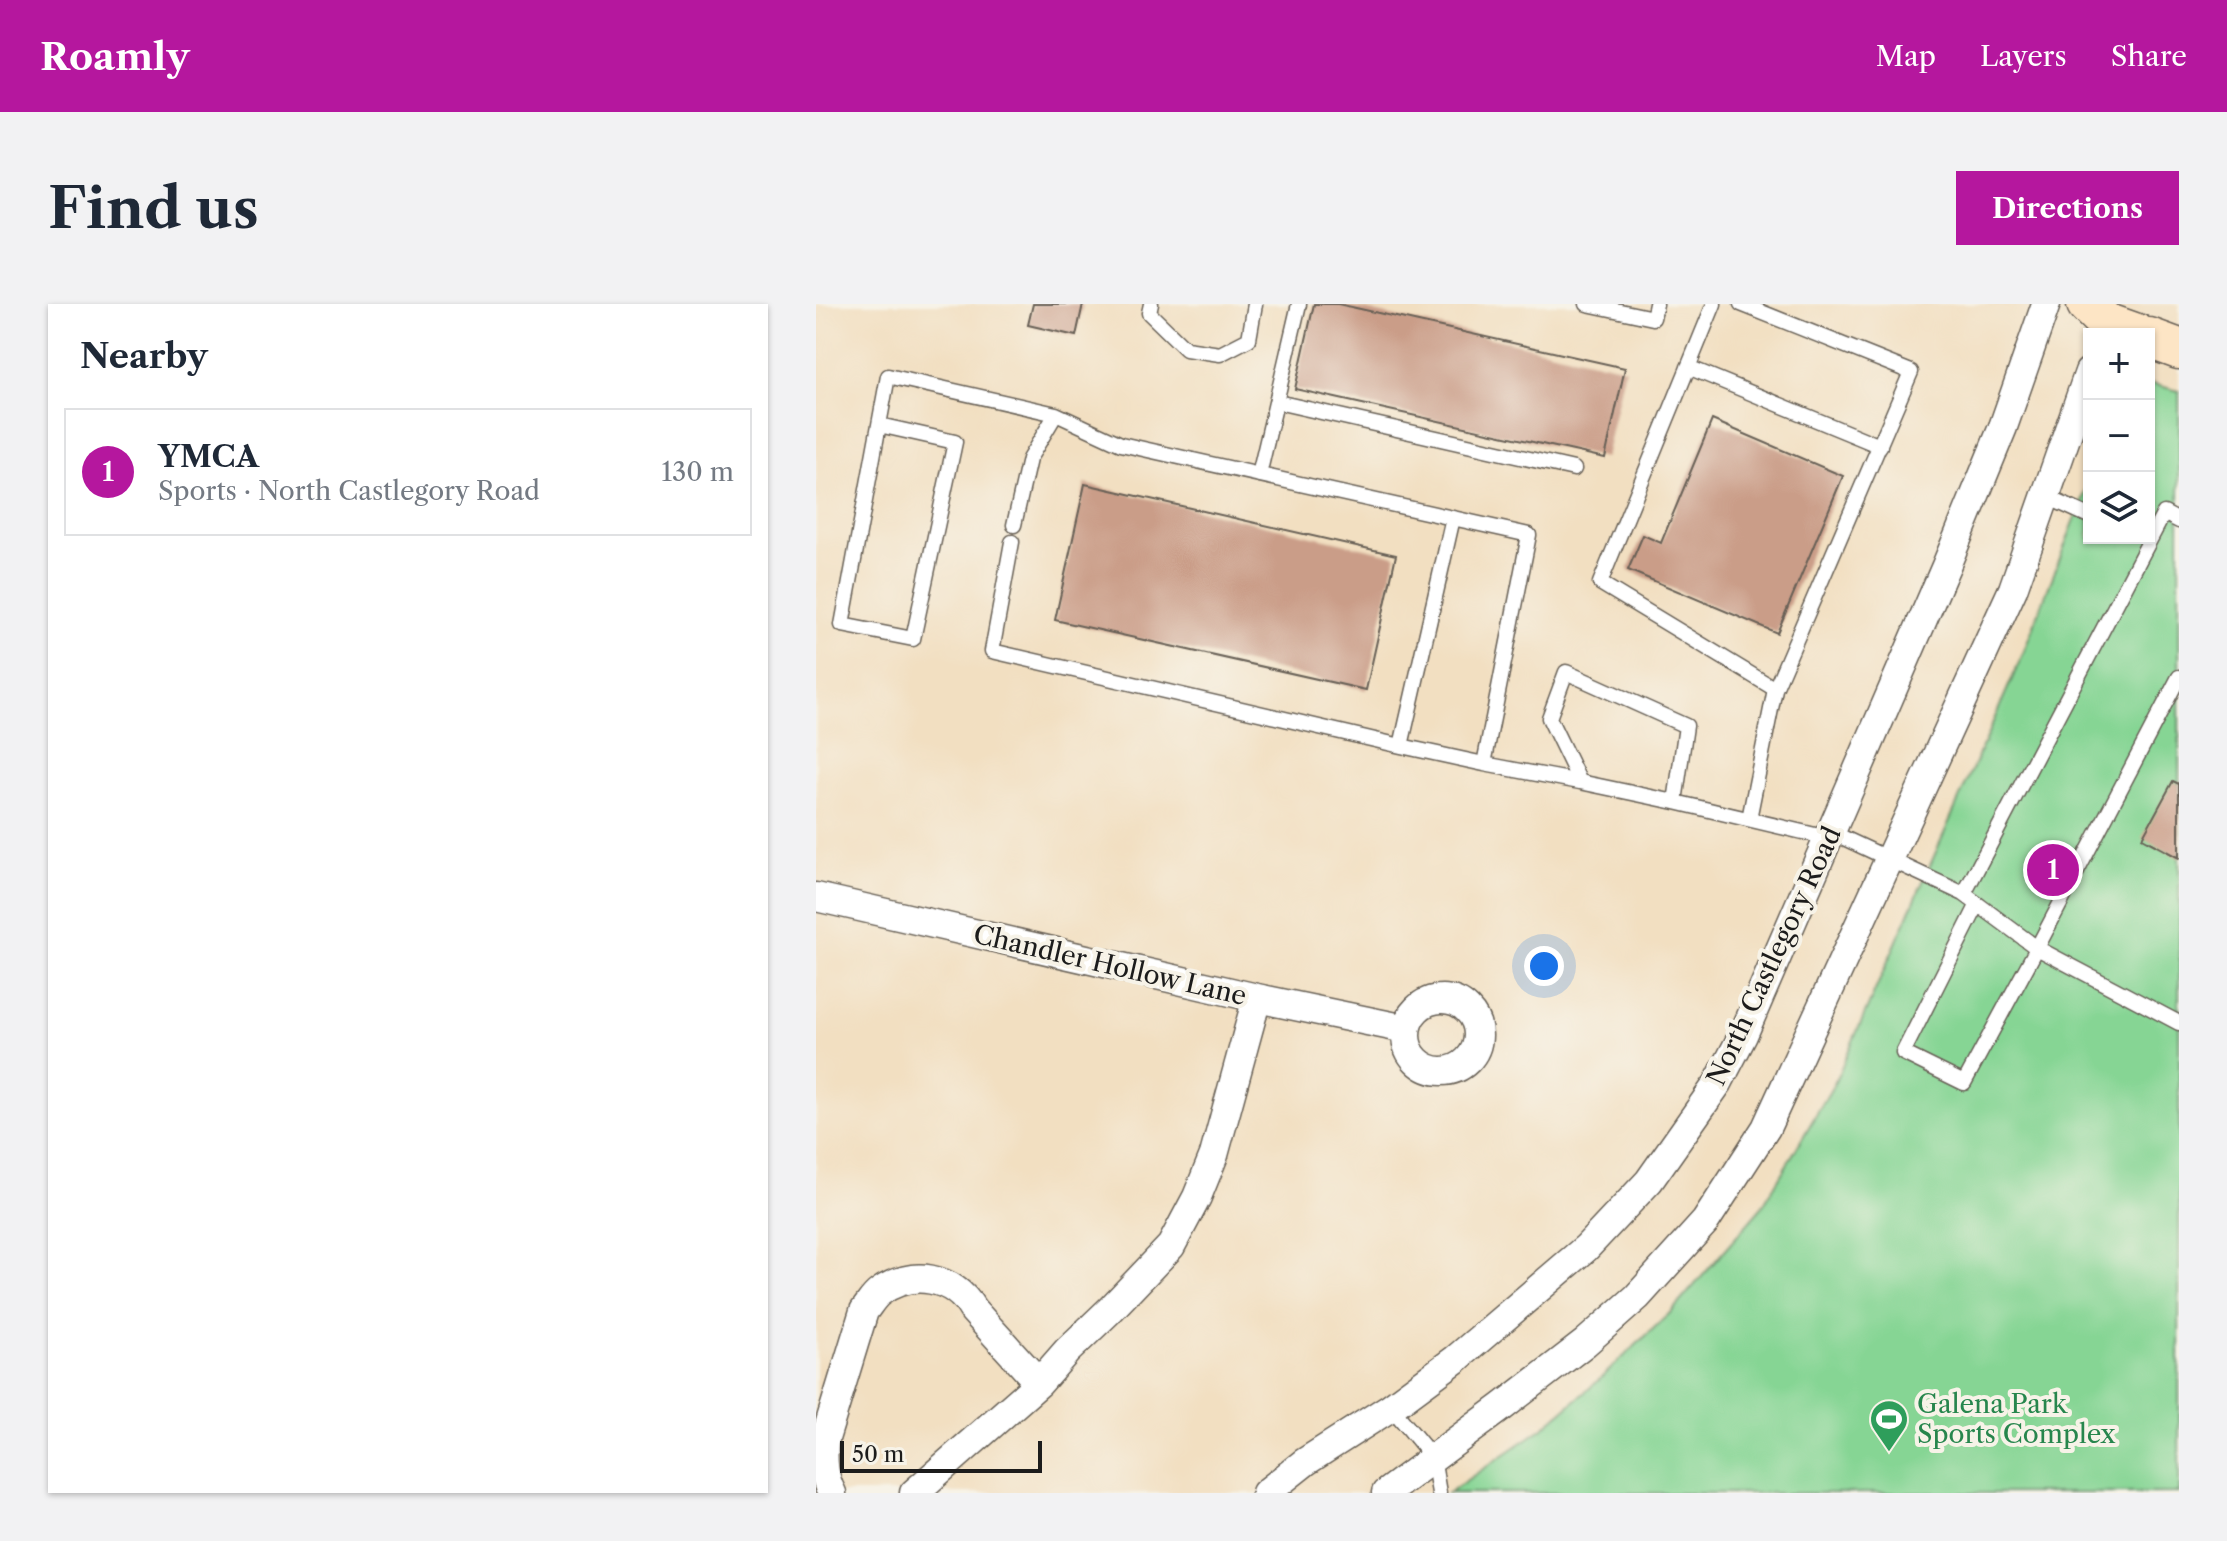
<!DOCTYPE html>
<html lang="en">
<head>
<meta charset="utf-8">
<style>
  body { margin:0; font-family:"Libre Caslon Text",serif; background:#f2f2f3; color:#1f2937 }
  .controls { position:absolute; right:24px; top:24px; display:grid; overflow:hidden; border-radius:0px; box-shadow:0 2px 6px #0004 }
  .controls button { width:72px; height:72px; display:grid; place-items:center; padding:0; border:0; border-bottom:2px solid #e0e1e3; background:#fff; color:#1f2937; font:40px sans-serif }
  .scale { position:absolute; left:24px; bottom:20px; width:202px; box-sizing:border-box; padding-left:8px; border:4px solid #1c1c1c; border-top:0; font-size:22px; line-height:28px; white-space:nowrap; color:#1c1c1c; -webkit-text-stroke:6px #f7f3e8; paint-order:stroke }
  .you { position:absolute; left:728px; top:662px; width:28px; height:28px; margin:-20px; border:6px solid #fff; border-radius:50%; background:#1a73e8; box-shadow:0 0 0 12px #1a73e833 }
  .badge { display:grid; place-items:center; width:52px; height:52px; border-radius:50%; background:#b5179e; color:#fff; font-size:26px; font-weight:700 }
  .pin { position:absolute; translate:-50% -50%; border:4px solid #fff; box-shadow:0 2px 8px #0006 }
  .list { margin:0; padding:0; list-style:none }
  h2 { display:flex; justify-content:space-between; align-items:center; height:104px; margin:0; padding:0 32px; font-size:34px }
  h2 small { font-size:26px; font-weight:400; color:#747a83 }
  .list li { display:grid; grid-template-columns:52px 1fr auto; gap:24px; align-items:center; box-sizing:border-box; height:128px; margin:0 16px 16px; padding:0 16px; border:2px solid #e0e1e3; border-radius:0px }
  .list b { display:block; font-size:30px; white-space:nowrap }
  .list p { margin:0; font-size:26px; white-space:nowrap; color:#747a83 }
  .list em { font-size:26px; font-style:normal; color:#747a83 }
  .icon { flex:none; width:44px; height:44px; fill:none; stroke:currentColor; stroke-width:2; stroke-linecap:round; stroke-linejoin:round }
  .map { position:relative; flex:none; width:1363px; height:1189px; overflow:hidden; border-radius:0px }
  header { display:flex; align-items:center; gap:48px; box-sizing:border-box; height:112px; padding:0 40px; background:#b5179e; color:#fff }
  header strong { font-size:38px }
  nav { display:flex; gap:44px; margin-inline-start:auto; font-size:28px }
  .intro { display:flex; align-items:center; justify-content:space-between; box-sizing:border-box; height:192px; padding:0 48px }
  h1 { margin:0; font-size:56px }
  .button { padding:20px 36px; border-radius:0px; background:#b5179e; color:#fff; font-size:28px; font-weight:700 }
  main { display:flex; gap:48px; padding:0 48px }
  aside { flex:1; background:#fff; border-radius:0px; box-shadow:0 2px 6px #0004 }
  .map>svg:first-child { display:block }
  .green { fill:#86d594; stroke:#517858; stroke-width:2 }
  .building { fill:#ca9d88 }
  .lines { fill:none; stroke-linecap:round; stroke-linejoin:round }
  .service-casing { stroke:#676056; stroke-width:17 }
  .minor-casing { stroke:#676056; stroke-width:31 }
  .secondary-casing { stroke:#676056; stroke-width:43 }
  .service { stroke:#fff; stroke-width:14 }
  .minor { stroke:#fff; stroke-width:28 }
  .secondary { stroke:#fde5c5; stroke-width:40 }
  .labels { text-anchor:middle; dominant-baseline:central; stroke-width:8; stroke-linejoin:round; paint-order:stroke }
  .street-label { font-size:26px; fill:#1c1c1c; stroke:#f7f3e8 }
  .leisure-label { font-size:26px; fill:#27864d; stroke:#f7f3e8; text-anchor:start }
</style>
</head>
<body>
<header>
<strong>Roamly</strong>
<nav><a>Map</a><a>Layers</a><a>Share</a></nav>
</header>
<div class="intro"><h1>Find us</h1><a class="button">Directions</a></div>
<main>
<aside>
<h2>Nearby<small></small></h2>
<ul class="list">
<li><span class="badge">1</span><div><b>YMCA</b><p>Sports · North Castlegory Road</p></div><em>130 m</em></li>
</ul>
</aside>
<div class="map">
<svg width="1363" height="1189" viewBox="0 0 1363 1189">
  <rect width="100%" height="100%" fill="#f7f3e8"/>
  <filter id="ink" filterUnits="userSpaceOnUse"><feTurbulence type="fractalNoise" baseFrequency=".0125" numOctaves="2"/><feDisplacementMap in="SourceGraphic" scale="16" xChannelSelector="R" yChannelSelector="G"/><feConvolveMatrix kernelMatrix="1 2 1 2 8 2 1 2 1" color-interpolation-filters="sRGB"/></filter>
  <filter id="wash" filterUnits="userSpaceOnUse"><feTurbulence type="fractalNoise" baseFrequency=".006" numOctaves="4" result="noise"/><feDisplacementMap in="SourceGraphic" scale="32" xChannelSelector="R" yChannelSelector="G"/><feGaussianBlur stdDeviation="1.8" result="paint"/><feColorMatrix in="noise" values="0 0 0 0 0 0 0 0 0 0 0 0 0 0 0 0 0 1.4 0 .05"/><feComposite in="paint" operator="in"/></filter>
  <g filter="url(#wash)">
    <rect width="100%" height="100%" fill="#f2dfc1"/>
    <path class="green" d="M 1333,79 L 1363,87 L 1363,1189 L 632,1189 L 727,1124 L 782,1077 L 857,1006 L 946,903 L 1018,780 L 1206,352 L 1273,179 L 1273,234 L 1333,234 Z"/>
    <g id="blocks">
      <path class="building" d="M 217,0 L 267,0 L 260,32 L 212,21 Z
        M 498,0 L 522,0 L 809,64 L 789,154 L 479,85 Z
        M 896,116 L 1027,172 L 961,329 L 812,266 L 827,231 L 845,239 Z
        M 269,180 L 580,251 L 550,386 L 239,316 Z
        M 1357,477 L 1363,480 L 1363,554 L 1326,534 Z"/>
    </g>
  </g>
  <g filter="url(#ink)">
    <use href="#blocks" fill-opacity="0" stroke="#676056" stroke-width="2"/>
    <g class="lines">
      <defs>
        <path id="service" d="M 335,0 L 333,9 L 370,45 L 404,50 L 433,35 L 439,0
          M 771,0 L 837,14 L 840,0
          M 898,0 L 784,279 L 959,385
          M 925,0 L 1095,68 L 959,385 L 933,515
          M 872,63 L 1064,142
          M 461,98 L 758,165
          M 63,121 L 139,138 L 97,335 L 26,321 L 72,72 L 240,110 L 305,140 L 713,231 L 668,460 L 764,478 L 733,414 L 750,368 L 870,422 L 859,498 L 1012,534
          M 443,171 L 483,0
          M 1229,192 L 1273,212
          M 198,221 L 213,155 L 240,110
          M 196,238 L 176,347 L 585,442 L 637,214
          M 585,442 L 668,460
          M 764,478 L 859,498
          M 1015,528 L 1148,590 L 1221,644 L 1363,719
          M 1148,590 L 1348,209 L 1363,217
          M 1162,600 L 1087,749 L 1148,779 L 1221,644 L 1363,373
          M 575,1103 L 617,1154 L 623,1189"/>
        <path id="minor" d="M 0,593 L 441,694 L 590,725
          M590 731a36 36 0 1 1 72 0a36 36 0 1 1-72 0Z
          M 16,1189 C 7,1173 7,1156 8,1138 L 48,1007 C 53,1001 57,993 64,988 C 95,965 138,972 157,1006 L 223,1079
          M 98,1189 L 223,1079 L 251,1047 L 294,1006 L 355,942 L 381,893 L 398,851 L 441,694
          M 450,1189 L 489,1158 L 575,1103 L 640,1055 L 770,944 L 833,877 L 902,779 L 927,731 L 1130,262 L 1187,123 L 1230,0
          M 570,1189 L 686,1103 L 769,1039 L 821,993 L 889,918 L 950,824 L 1197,285 L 1273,68"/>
        <path id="secondary" d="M 1271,0 L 1290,19 L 1321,30
          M 1333,34 L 1363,45"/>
      </defs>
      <use href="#service" class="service-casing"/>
      <use href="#minor" class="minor-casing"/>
      <use href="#secondary" class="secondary-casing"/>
      <use href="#service" class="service"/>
      <use href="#minor" class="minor"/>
      <use href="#secondary" class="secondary"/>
    </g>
  </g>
  <defs>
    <symbol id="stadium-pin" viewBox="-11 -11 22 30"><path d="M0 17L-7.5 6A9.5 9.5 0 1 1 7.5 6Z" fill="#2e9e5b" stroke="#f7f3e8"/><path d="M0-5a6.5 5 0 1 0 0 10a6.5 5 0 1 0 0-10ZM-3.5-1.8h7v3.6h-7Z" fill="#fff"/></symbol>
  </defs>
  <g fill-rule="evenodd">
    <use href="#stadium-pin" x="1051" y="1093" width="44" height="60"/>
  </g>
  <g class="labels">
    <g class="street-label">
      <text transform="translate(958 652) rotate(-65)">North Castlegory Road</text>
      <text transform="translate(294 661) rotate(13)">Chandler Hollow Lane</text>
    </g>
    <g class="leisure-label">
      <text x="1101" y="1100">Galena Park<tspan x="1101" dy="30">Sports Complex</tspan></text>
    </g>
  </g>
</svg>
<div class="controls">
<button>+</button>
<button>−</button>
<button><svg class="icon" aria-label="layers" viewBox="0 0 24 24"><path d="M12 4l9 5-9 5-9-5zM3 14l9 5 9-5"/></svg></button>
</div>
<div class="scale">50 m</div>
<div class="you"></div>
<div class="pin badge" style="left:1237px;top:566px">1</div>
</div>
</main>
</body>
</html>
